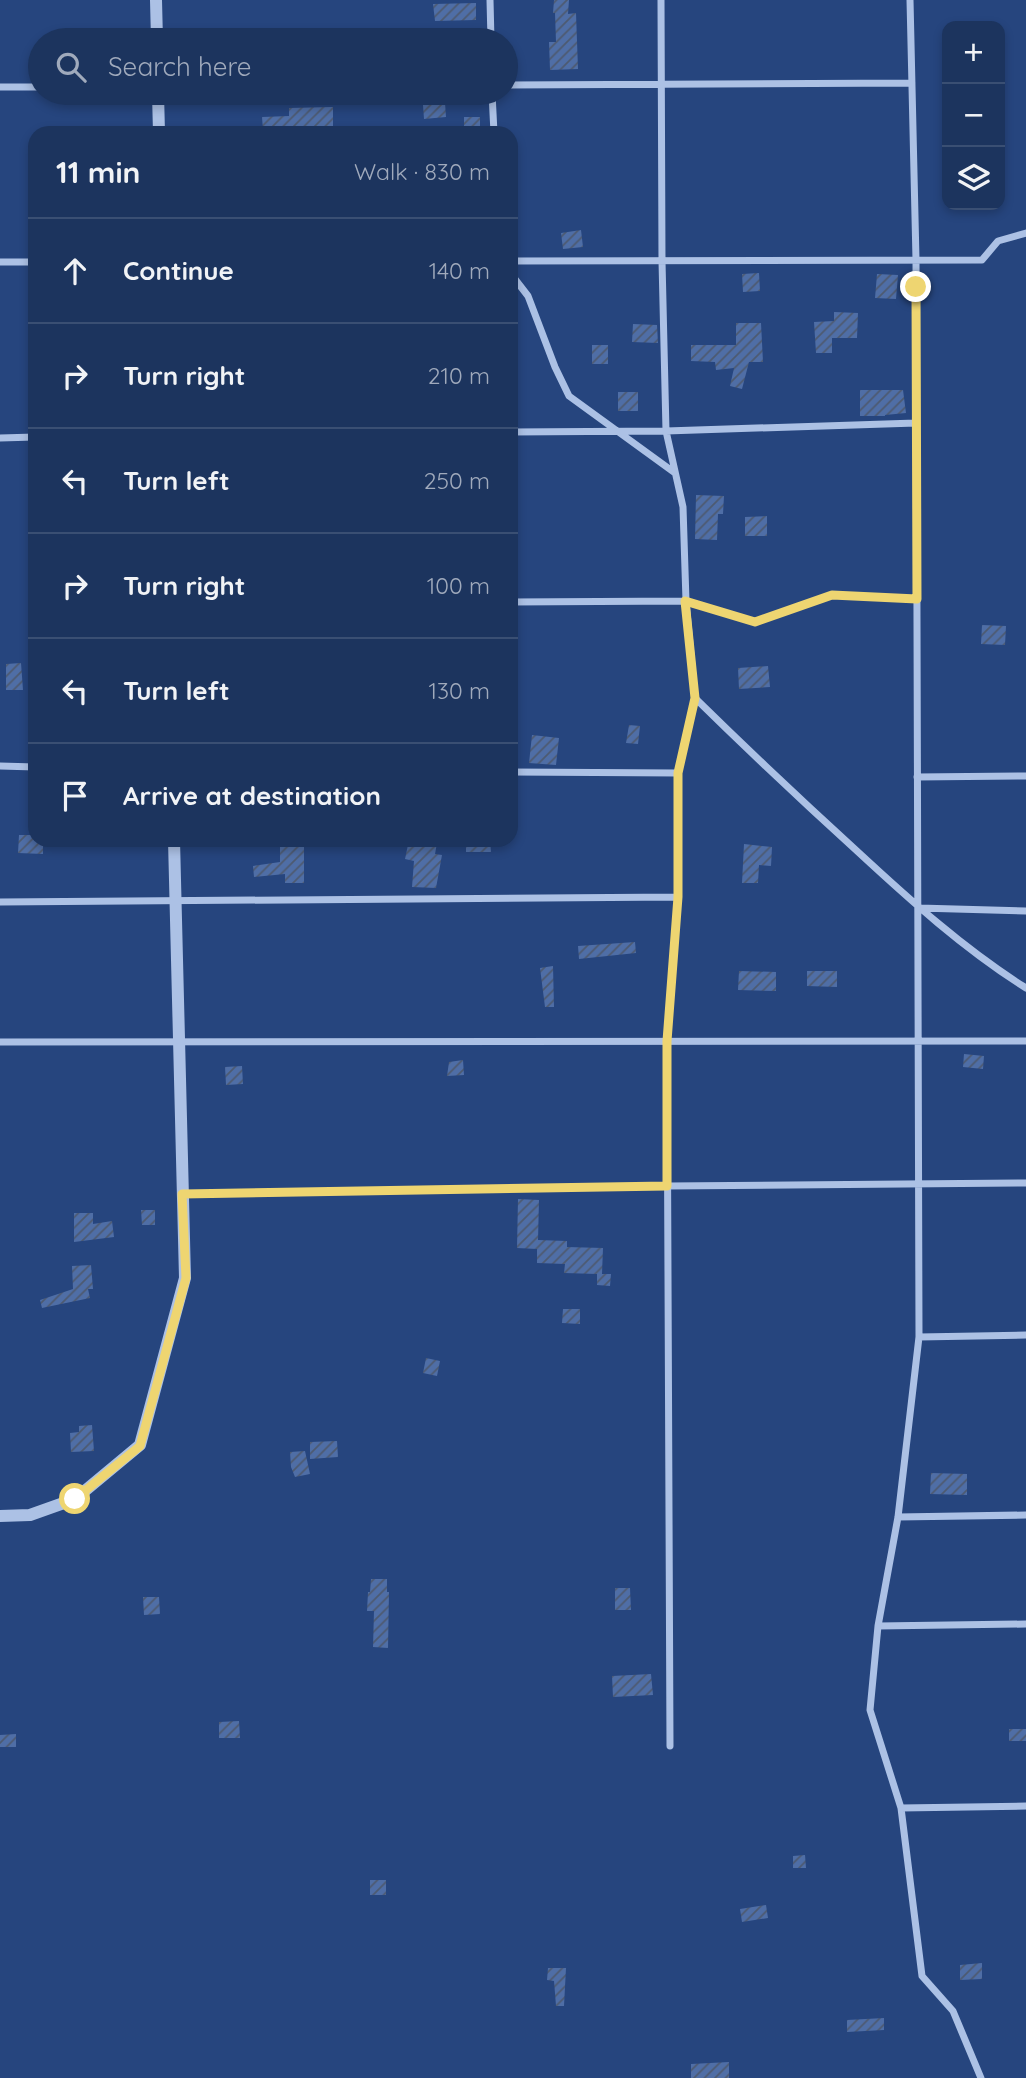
<!DOCTYPE html>
<html lang="en">
<head>
<meta charset="utf-8">
<style>
  body { margin:0; font-family:Quicksand,sans-serif; background:#293f67; color:#f1f3f6 }
  .controls { position:absolute; right:21px; top:21px; display:grid; overflow:hidden; border-radius:14px; box-shadow:0 4px 10px #0003 }
  .controls button { width:63px; height:63px; display:grid; place-items:center; padding:0; border:0; border-bottom:2px solid #3a4f73; background:#1c345e; color:#f1f3f6; font:35px sans-serif }
  .stop { position:absolute; width:21px; height:21px; margin:-16px; border:5px solid #eed571; border-radius:50%; background:#fff }
  .stop.end { background:#eed571; border-color:#fff; box-shadow:0 2px 7px #0008 }
  .list { margin:0; padding:0; list-style:none }
  h2 { display:flex; justify-content:space-between; align-items:center; height:91px; margin:0; padding:0 28px; font-size:30px }
  h2 small { font-size:23px; font-weight:400; color:#a0aabc }
  .list li { display:grid; grid-template-columns:46px 1fr auto; gap:21px; align-items:center; box-sizing:border-box; height:105px; padding:0 28px; border-top:2px solid #3a4f73 }
  .list b { display:block; font-size:26px; white-space:nowrap }
  .list em { font-size:23px; font-style:normal; color:#a0aabc }
  .icon { flex:none; width:38px; height:38px; fill:none; stroke:currentColor; stroke-width:2; stroke-linecap:round; stroke-linejoin:round }
  .map { position:relative; flex:none; width:1026px; height:2078px; overflow:hidden }
  .search { position:absolute; background:#1c345e; box-shadow:0 4px 10px #0003; left:28px; top:28px; width:490px; height:77px; display:flex; align-items:center; gap:18px; box-sizing:border-box; padding:0 24px; border-radius:38px; color:#a0aabc; font-size:26px }
  .panel { position:absolute; background:#1c345e; box-shadow:0 4px 10px #0003; left:28px; top:126px; width:490px; height:721px; border-radius:21px }
  .map>svg:first-child { display:block }
  .building { fill:url(#building-hatch) }
  .lines { fill:none; stroke-linecap:round; stroke-linejoin:round }
  .minor { stroke:#acc1e5; stroke-width:7 }
  .tertiary { stroke:#acc1e5; stroke-width:12 }
  .route { stroke:#eed571; stroke-width:9 }
</style>
</head>
<body>
<div class="map">
<svg width="1026" height="2078" viewBox="0 0 1026 2078">
  <defs>
    <pattern id="building-hatch" width="6" height="6" patternUnits="userSpaceOnUse" patternTransform="scale(1.75)"><rect width="6" height="6" fill="#4f6ea6"/><path d="M-1 1l2-2M0 6l6-6M5 7l2-2" fill="none" stroke="#4d5a70"/></pattern>
  </defs>
  <rect width="100%" height="100%" fill="#26457e"/>
  <path class="building" d="M 554,0 L 569,0 L 568,14 L 576,13 L 578,69 L 550,70 L 549,42 L 556,42 L 555,13 L 553,13 Z
    M 476,3 L 476,20 L 435,21 L 433,4 Z
    M 445,103 L 446,117 L 424,119 L 423,105 Z
    M 333,107 L 333,129 L 263,130 L 262,117 L 289,116 L 289,108 Z
    M 464,117 L 480,117 L 480,132 L 464,132 Z
    M 581,230 L 583,247 L 563,249 L 561,233 Z
    M 759,273 L 760,291 L 743,292 L 742,274 Z
    M 877,274 L 898,275 L 896,299 L 875,298 Z
    M 834,312 L 858,313 L 857,338 L 832,338 L 832,353 L 816,353 L 814,322 L 834,321 Z
    M 736,323 L 761,323 L 763,362 L 749,362 L 742,389 L 730,386 L 734,368 L 716,370 L 715,362 L 691,361 L 691,345 L 736,345 Z
    M 633,324 L 657,325 L 658,343 L 632,342 Z
    M 592,345 L 608,345 L 608,364 L 592,364 Z
    M 860,390 L 903,390 L 906,413 L 885,415 L 885,416 L 860,416 Z
    M 618,392 L 638,392 L 638,411 L 618,411 Z
    M 696,495 L 724,496 L 723,514 L 718,514 L 717,540 L 695,539 Z
    M 767,516 L 767,536 L 745,536 L 745,517 Z
    M 982,625 L 1006,626 L 1005,645 L 981,644 Z
    M 21,663 L 23,690 L 6,690 L 6,664 Z
    M 768,666 L 770,687 L 739,689 L 738,668 Z
    M 629,725 L 640,726 L 638,744 L 626,743 Z
    M 532,735 L 559,738 L 556,765 L 529,763 Z
    M 19,835 L 35,835 L 35,840 L 43,840 L 43,854 L 18,853 Z
    M 409,840 L 437,843 L 435,854 L 442,855 L 436,888 L 412,887 L 414,861 L 405,859 Z
    M 466,840 L 490,840 L 491,852 L 466,852 Z
    M 280,842 L 304,844 L 304,883 L 285,883 L 285,874 L 254,877 L 253,866 L 280,862 Z
    M 744,844 L 772,847 L 771,866 L 759,865 L 758,883 L 742,883 Z
    M 635,942 L 636,953 L 579,959 L 578,946 Z
    M 553,966 L 554,1007 L 545,1007 L 540,968 Z
    M 739,971 L 776,972 L 776,991 L 738,990 Z
    M 807,971 L 837,971 L 837,987 L 807,986 Z
    M 964,1054 L 984,1056 L 983,1069 L 963,1067 Z
    M 463,1060 L 464,1075 L 447,1076 L 449,1062 Z
    M 242,1066 L 243,1084 L 226,1085 L 225,1067 Z
    M 518,1199 L 539,1200 L 538,1240 L 567,1241 L 567,1247 L 603,1248 L 602,1274 L 611,1274 L 610,1286 L 597,1285 L 597,1274 L 564,1273 L 565,1264 L 537,1263 L 537,1249 L 517,1248 Z
    M 141,1210 L 155,1210 L 155,1225 L 142,1225 Z
    M 74,1213 L 93,1213 L 93,1224 L 112,1221 L 114,1237 L 74,1242 Z
    M 91,1265 L 93,1289 L 88,1289 L 90,1298 L 42,1308 L 40,1300 L 73,1289 L 72,1266 Z
    M 563,1309 L 580,1309 L 580,1324 L 562,1323 Z
    M 426,1358 L 440,1361 L 437,1376 L 423,1373 Z
    M 92,1425 L 94,1451 L 71,1452 L 70,1433 L 79,1432 L 79,1426 Z
    M 337,1441 L 338,1457 L 310,1459 L 310,1442 Z
    M 305,1451 L 310,1474 L 295,1477 L 291,1467 L 290,1452 Z
    M 931,1473 L 967,1474 L 967,1495 L 930,1494 Z
    M 371,1579 L 387,1579 L 387,1592 L 389,1592 L 388,1648 L 373,1647 L 374,1611 L 367,1611 L 368,1592 L 370,1592 Z
    M 615,1588 L 630,1588 L 631,1610 L 615,1610 Z
    M 143,1597 L 159,1597 L 160,1614 L 144,1615 Z
    M 651,1674 L 653,1695 L 613,1697 L 612,1676 Z
    M 239,1721 L 240,1738 L 219,1738 L 219,1722 Z
    M 1009,1729 L 1026,1729 L 1026,1741 L 1009,1741 Z
    M 16,1734 L 16,1747 L 0,1747 L 0,1735 Z
    M 805,1855 L 806,1868 L 793,1868 L 793,1856 Z
    M 370,1880 L 386,1880 L 386,1895 L 370,1895 Z
    M 766,1905 L 768,1918 L 742,1922 L 740,1909 Z
    M 982,1963 L 982,1979 L 960,1980 L 960,1965 Z
    M 548,1968 L 566,1968 L 564,2006 L 556,2006 L 554,1981 L 547,1980 Z
    M 884,2018 L 884,2030 L 847,2032 L 847,2020 Z
    M 729,2062 L 729,2078 L 691,2078 L 691,2064 Z"/>
  <g class="lines">
    <path class="minor" d="M 490,0 L 491,40
      M 661,0 L 662,261 L 666,431 L 683,507 L 686,601 L 695,698 L 678,773 L 678,897 L 667,1041 L 670,1746
      M 910,0 L 916,260 L 919,1337 L 898,1517 L 878,1626 L 870,1710 L 901,1808 L 922,1976 L 953,2011 L 981,2078
      M 506,85 L 912,83
      M 0,87 L 40,87
      M 492,93 L 494,133
      M 511,261 L 982,260 L 998,241 L 1026,233
      M 0,262 L 35,262
      M 511,274 L 528,296 L 555,367 L 569,396 L 675,473
      M 511,432 L 666,431 L 916,423
      M 0,438 L 35,437
      M 511,602 L 686,601 L 755,622 L 832,595 L 917,599
      M 695,698 C 748,750 802,801 857,851 C 910,900 964,949 1026,988
      M 0,766 L 35,767
      M 511,772 L 678,773
      M 917,777 L 1026,776
      M 0,902 L 678,897
      M 919,908 L 1026,911
      M 0,1042 L 1026,1041
      M 182,1194 L 667,1186 L 1026,1183
      M 919,1337 L 1026,1335
      M 898,1517 L 1026,1515
      M 878,1626 L 1026,1624
      M 901,1808 L 1026,1806"/>
    <path class="tertiary" d="M 156,0 L 157,40
      M 158,93 L 159,133
      M 0,1516 L 30,1515 L 75,1499 L 140,1445 L 185,1278 L 174,840"/>
  </g>
  <g class="lines">
    <path class="route" d="M 75,1499 L 140,1446 L 186,1278 L 182,1194 L 667,1186 L 667,1041 L 678,897 L 678,773 L 695,698 L 685,601 L 755,622 L 832,595 L 917,599 L 916,287"/>
  </g>
</svg>
<div class="controls">
<button>+</button>
<button>−</button>
<button><svg class="icon" aria-label="layers" viewBox="0 0 24 24"><path d="M12 4l9 5-9 5-9-5zM3 14l9 5 9-5"/></svg></button>
</div>
<div class="stop" style="left:75px;top:1499px"></div>
<div class="stop end" style="left:916px;top:287px"></div>
<div class="search"><svg class="icon" aria-label="search" viewBox="0 0 24 24"><circle cx="10" cy="10" r="6"/><path d="M15 15l6 6"/></svg>Search here</div>
<section class="panel">
<h2>11 min<small>Walk · 830 m</small></h2>
<ul class="list">
<li><svg class="icon" aria-label="ahead" viewBox="0 0 24 24"><path d="M12 20V5M6 11l6-6 6 6"/></svg><div><b>Continue</b></div><em>140 m</em></li>
<li><svg class="icon" aria-label="right" viewBox="0 0 24 24"><path d="M7 20v-9h11M14 6l5 5-5 5"/></svg><div><b>Turn right</b></div><em>210 m</em></li>
<li><svg class="icon" aria-label="left" viewBox="0 0 24 24"><path d="M17 20v-9H6M10 6l-5 5 5 5"/></svg><div><b>Turn left</b></div><em>250 m</em></li>
<li><svg class="icon" aria-label="right" viewBox="0 0 24 24"><path d="M7 20v-9h11M14 6l5 5-5 5"/></svg><div><b>Turn right</b></div><em>100 m</em></li>
<li><svg class="icon" aria-label="left" viewBox="0 0 24 24"><path d="M17 20v-9H6M10 6l-5 5 5 5"/></svg><div><b>Turn left</b></div><em>130 m</em></li>
<li><svg class="icon" aria-label="arrive" viewBox="0 0 24 24"><path d="M6 21V4h12l-3 4 3 4H6"/></svg><div><b>Arrive at destination</b></div></li>
</ul>
</section>
</div>
</body>
</html>
